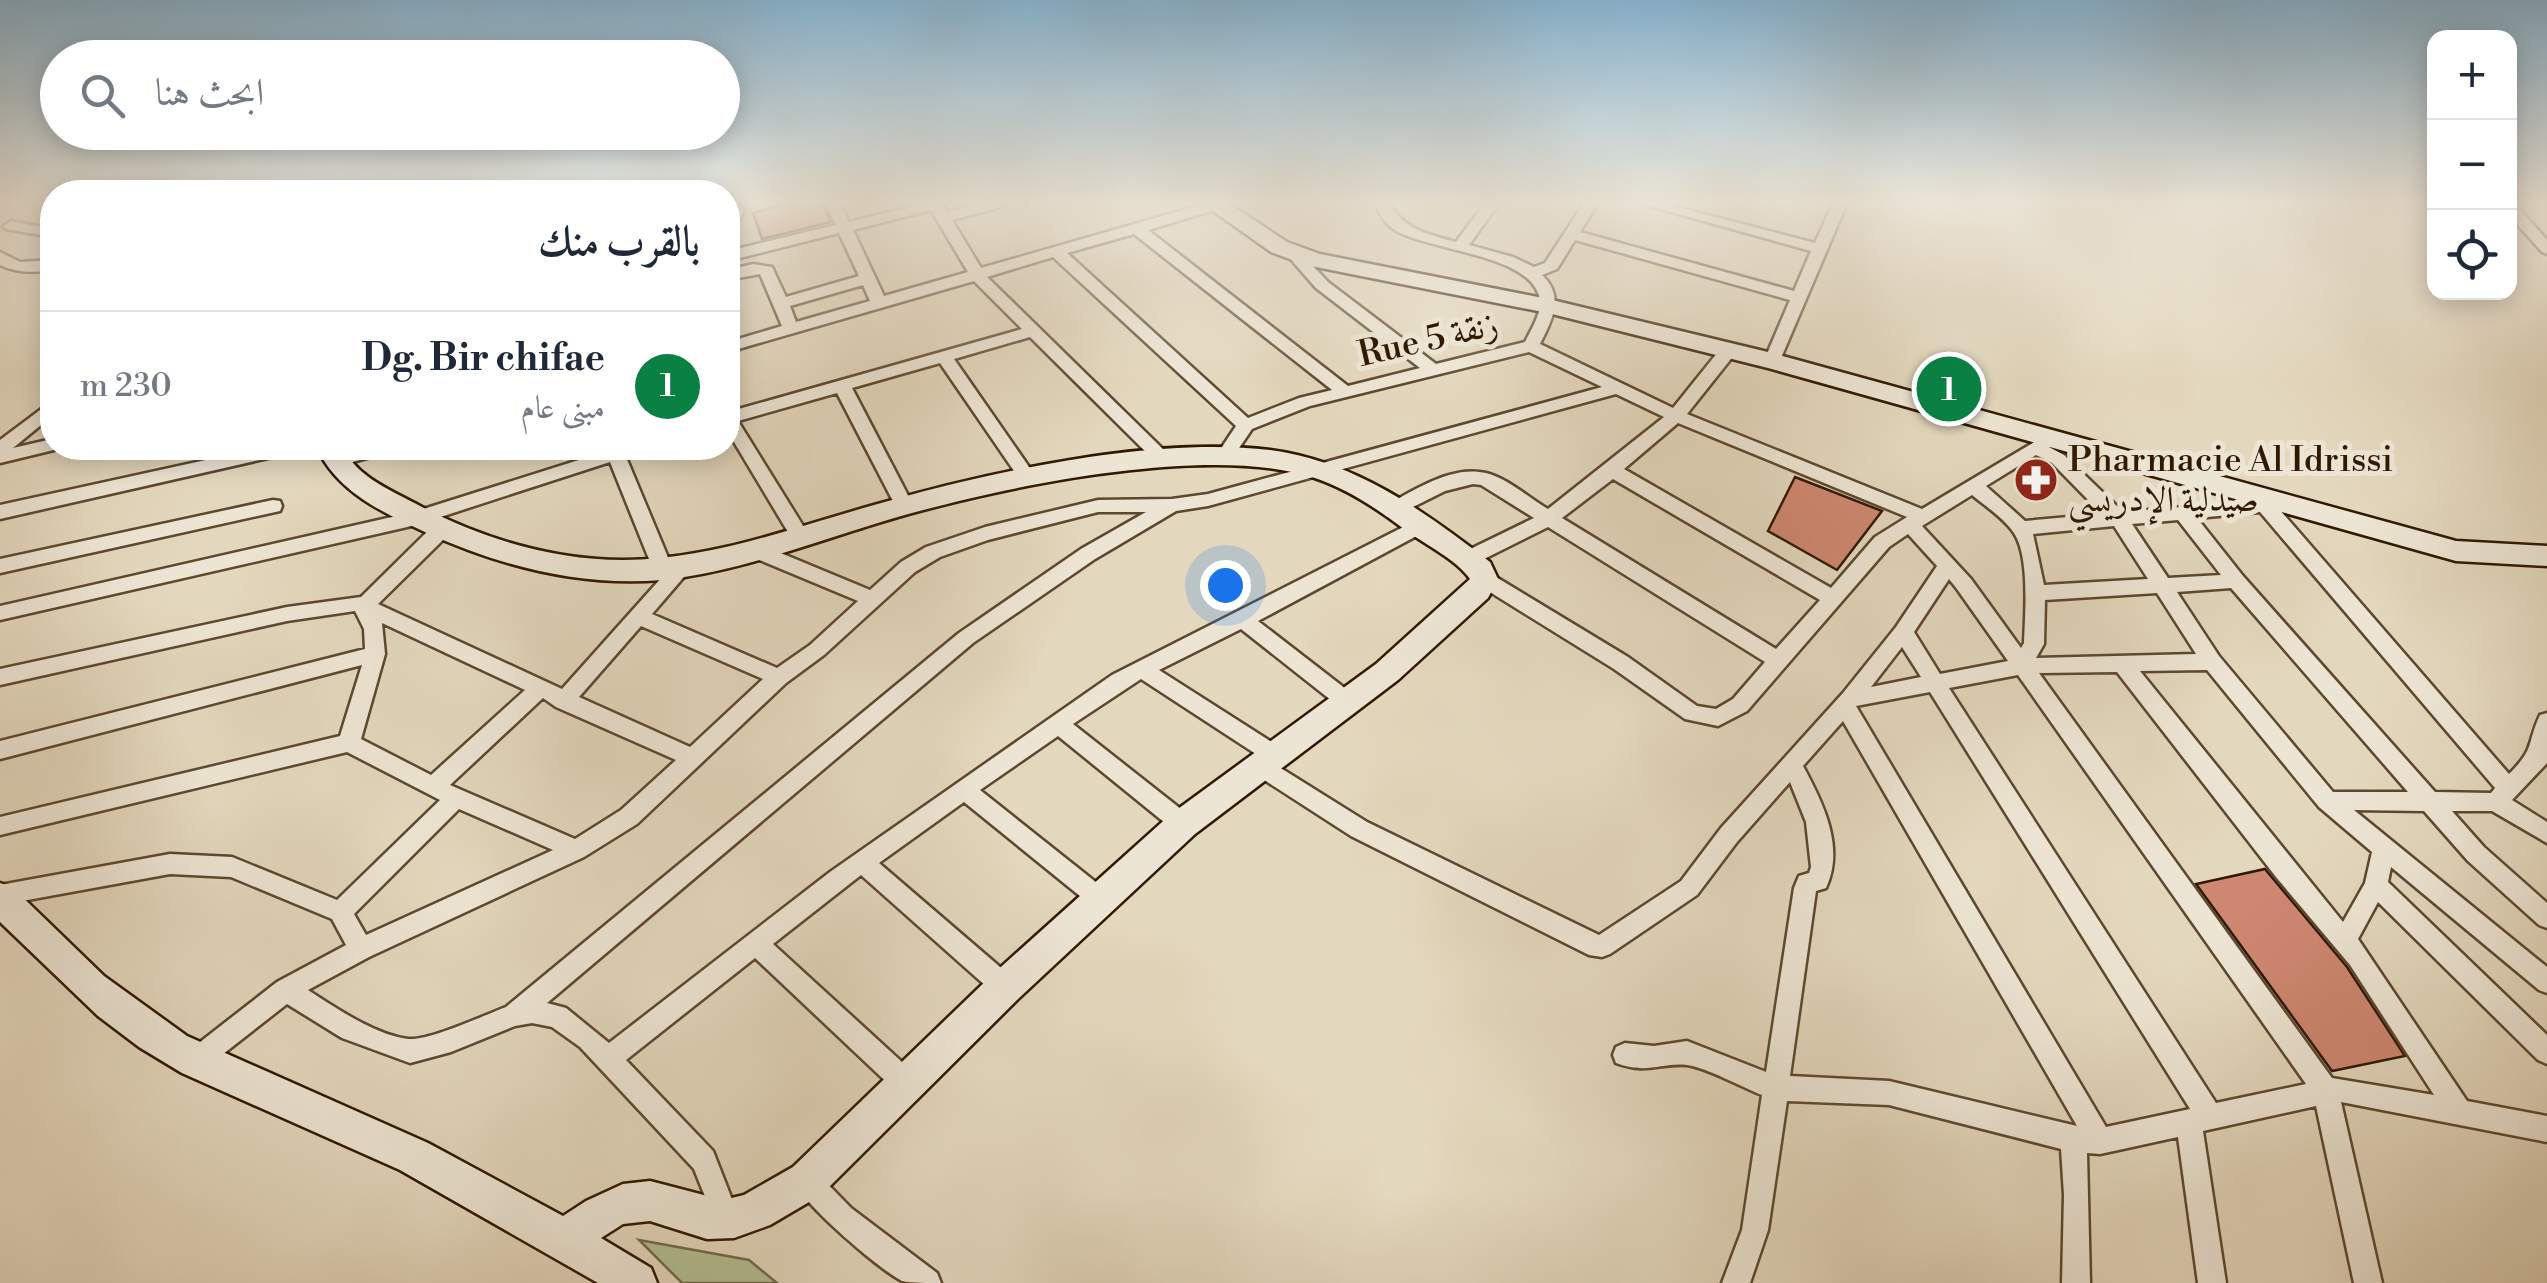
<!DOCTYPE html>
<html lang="ar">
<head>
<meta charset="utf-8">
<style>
  body { margin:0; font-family:"Libre Bodoni",Amiri,serif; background:#f6f6f7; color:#1f2937; direction:rtl }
  .controls { position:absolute; right:30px; top:30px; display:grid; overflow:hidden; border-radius:20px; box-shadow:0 5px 25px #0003 }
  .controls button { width:90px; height:90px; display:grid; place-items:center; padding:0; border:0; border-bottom:2px solid #e0e1e3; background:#fff; color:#1f2937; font:50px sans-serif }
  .you { position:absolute; left:1225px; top:585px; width:35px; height:35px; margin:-25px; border:8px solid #fff; border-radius:50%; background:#1a73e8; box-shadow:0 0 0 15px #1a73e833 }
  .badge { display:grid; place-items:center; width:65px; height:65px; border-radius:50%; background:#0b8043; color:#fff; font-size:32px; font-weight:700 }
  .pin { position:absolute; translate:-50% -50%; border:5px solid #fff; box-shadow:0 2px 10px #0006 }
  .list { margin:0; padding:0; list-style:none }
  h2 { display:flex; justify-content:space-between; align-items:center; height:130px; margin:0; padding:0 40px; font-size:42px }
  h2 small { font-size:32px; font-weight:400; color:#747a83 }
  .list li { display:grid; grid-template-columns:65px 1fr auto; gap:30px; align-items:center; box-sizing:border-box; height:150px; padding:0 40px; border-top:2px solid #e0e1e3 }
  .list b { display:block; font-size:38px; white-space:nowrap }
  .list p { margin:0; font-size:32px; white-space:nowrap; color:#747a83 }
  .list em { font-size:32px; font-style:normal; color:#747a83 }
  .icon { flex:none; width:55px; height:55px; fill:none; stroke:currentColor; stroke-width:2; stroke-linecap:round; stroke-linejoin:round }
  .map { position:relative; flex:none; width:2547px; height:1283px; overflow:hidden; direction:ltr }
  .search { position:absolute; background:#fff; box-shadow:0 5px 25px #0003; left:40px; top:40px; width:700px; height:110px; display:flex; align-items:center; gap:25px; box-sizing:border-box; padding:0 35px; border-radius:55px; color:#747a83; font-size:38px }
  .panel { position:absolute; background:#fff; box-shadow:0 5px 25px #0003; left:40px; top:180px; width:700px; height:280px; border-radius:40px; direction:rtl }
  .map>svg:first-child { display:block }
  .green { fill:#b2be92; stroke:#706c49; stroke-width:2.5 }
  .building { fill:#ce8771; stroke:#2f1900; stroke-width:2.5 }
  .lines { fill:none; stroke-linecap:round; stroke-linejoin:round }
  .street-casing { stroke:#5c482f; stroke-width:5 }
  .secondary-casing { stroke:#2f1900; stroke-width:5 }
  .street { fill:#ede5d4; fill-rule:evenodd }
  .secondary { fill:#ede5d4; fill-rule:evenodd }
  .labels { text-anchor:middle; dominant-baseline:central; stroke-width:10; stroke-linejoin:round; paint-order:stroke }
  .street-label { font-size:35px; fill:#2f1900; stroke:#ede5d4 }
  .poi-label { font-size:35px; fill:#2f1900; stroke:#ede5d4; text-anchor:start }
</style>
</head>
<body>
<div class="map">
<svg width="2547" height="1283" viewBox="0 0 2547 1283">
  <rect width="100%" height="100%" fill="#e3d7bd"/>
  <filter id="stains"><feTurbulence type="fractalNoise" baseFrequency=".002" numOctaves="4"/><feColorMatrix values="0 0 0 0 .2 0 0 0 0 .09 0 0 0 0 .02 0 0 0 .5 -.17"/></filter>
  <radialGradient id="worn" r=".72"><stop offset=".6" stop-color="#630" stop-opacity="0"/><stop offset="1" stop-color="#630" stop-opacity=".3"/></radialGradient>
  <path class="green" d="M 639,1240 L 749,1260 L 777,1283 L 682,1283 Z"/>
  <path class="building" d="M 787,203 L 822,203 L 831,222 L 762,239 L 753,213 Z
    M 1795,477 L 1882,511 L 1837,570 L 1768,531 Z
    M 2265,869 L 2347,967 L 2405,1056 L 2332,1071 L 2196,884 Z"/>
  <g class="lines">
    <defs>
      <path id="street" d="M 733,203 L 747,203 L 736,228 L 728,233 L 728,213 Z
        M 826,203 L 840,203 L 849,222 L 926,203 L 941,203 L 947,212 L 983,203 L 1006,203 L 1004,206 L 952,220 L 981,268 L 1208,203 L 1222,203 L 1221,208 L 1148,230 L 1348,386 L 1420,368 L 1316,288 L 1288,256 L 1288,250 L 1298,250 L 1328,282 L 1436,364 L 1525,342 C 1530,332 1538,319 1540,307 C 1545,253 1424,252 1392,228 C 1383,222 1379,212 1375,203 L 1389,203 C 1403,229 1429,235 1456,242 L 1485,203 L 1499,203 L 1469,245 L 1513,257 L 1534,267 L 1545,263 L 1584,203 L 1598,203 L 1580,232 L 1794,291 L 1811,251 L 1639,203 L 1662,203 L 1815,243 L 1833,203 L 1847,203 L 1778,365 L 1772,366 L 1764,361 L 1790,300 L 1575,240 L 1557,269 L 1542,275 C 1565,296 1552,320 1540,344 L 1673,408 L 1722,347 L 1734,347 L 1734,355 L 1687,414 L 1922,509 L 2046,435 L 2055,441 L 2049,447 L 2064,455 L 2123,512 L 2281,499 L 2284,504 L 2279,509 L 2509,774 C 2536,747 2526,745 2540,715 L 2547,713 L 2547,763 L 2512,800 L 2547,822 L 2547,843 L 2492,811 L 2452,811 L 2484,847 L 2547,903 L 2547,928 L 2539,925 L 2468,861 L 2424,811 L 2354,810 L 2547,967 L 2547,993 L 2539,990 L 2391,867 L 2388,882 L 2547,1035 L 2547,1064 L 2538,1060 L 2378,902 L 2358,939 L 2467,1101 L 2547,1116 L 2547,1142 L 2341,1102 L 2382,1283 L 2354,1283 L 2316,1106 L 2203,1131 L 2226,1283 L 2198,1283 L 2178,1137 L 2100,1154 L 2087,1153 L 2090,1283 L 2062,1283 L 2064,1195 L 2061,1149 L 1889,1105 L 1787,1101 L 1768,1230 L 1750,1283 L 1722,1283 L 1742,1230 L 1762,1095 C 1741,1087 1708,1068 1687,1065 C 1663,1062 1647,1075 1616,1063 L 1613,1055 L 1616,1047 L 1625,1043 L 1654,1046 L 1687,1041 L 1766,1072 L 1794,888 L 1799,876 L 1809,873 L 1811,867 L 1806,822 L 1790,782 L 1737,842 L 1697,895 L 1610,954 L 1602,957 L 1589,955 L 1351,836 L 1252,772 L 1249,766 L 1252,760 L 1262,758 L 1141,679 L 1073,724 L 1191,817 L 1194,824 L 1191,831 L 1183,833 L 1175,831 L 1058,736 L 980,790 L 1107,891 L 1111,898 L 1107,905 L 1099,908 L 1091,905 L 964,802 L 879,863 L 1014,979 L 1017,987 L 1014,995 L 1005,998 L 996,995 L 861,875 L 773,944 L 914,1073 L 918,1082 L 914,1091 L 905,1094 L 896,1091 L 755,958 L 626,1060 L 713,1151 L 740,1220 L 736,1229 L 727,1233 L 718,1229 L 694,1169 L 580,1047 L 552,1027 L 532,1023 L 515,1026 L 451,1052 L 410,1063 L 342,1038 L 287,1004 L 204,1069 L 195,1073 L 186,1069 L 183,1061 L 186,1053 L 277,982 L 346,945 L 332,919 L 231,877 L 170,874 L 0,905 L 0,885 L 170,854 L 232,857 L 337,900 L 440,800 L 347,752 L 0,835 L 0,817 L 340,736 L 362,665 L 0,759 L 0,741 L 365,649 L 364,629 L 355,611 L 287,621 L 0,685 L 0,669 L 287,607 L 361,597 L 434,525 L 448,525 L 450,530 L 448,535 L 378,604 L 562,689 L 663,576 L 653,569 L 610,462 L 416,525 L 0,620 L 0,606 L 414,512 L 617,448 L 644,448 L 641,452 L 626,457 L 672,567 L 685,557 L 695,564 L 652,614 L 777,668 L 810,645 L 858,601 L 745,554 L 743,549 L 745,544 L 759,544 L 870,590 L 901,562 L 926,547 L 985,527 L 1098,500 L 1172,499 L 1208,494 L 1602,387 L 1529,352 L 1310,406 L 1252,429 L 1233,457 L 1227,459 L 1218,453 L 1236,426 L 1053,257 L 987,277 L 1170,456 L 1173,460 L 1170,464 L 1158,464 L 1030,337 L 954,359 L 1036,477 L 1027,483 L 1021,481 L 940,363 L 852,388 L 913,505 L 904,511 L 895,505 L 837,393 L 738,421 L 810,537 L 801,544 L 794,542 L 728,432 L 728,412 L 1022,329 L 974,281 L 728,352 L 728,342 L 782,326 L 760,274 L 728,280 L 728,270 L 753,264 L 772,267 L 786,297 L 859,276 L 839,233 L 728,261 L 728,251 L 836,225 ZM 931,210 L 968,272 L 884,296 L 853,230 ZM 1134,234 L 1332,390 L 1299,398 L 1248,418 L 1067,253 ZM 863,285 L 870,301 L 796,322 L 790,306 ZM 1616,394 L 1664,417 L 1548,509 C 1529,498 1507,478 1486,473 C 1452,465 1417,489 1388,504 L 1386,509 L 1395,516 L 1445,491 L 1473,484 L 1481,485 L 1534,518 L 1460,554 L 1457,559 L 1460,564 L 1474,564 L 1548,527 L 1765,662 L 1733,699 L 1716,709 L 1697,706 L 1628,657 L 1491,574 L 1477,574 L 1474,579 L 1477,584 L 1614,669 L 1685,719 L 1718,726 L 1747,711 L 1889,547 L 1908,534 L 1937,566 L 1896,627 L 1843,693 L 1721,828 L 1681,881 L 1599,935 L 1367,822 L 1271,762 L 1281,760 L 1284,754 L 1281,748 L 1159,670 L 1241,629 L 1341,708 L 1355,708 L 1358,702 L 1355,696 L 1258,621 L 1424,532 L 1426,527 L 1417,520 L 1112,675 L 830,872 L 609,1043 L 566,1008 L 547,1003 L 973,643 L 1095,559 L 1176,511 L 1208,506 ZM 1678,423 L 1907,517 L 1875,537 L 1831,588 L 1624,469 ZM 2036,455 L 2052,463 L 2102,514 L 2025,521 L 1986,486 ZM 1613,479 L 1820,600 L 1776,649 L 1562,518 ZM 1972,495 C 1985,506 2004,518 2014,533 C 2030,557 2025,615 2024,643 L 2021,648 L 1971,579 L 1922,526 ZM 1098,512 L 1146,512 L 1081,549 L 959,633 L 506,1007 C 485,1015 429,1041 408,1039 C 375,1035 336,1008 308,990 L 369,957 L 584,857 L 637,824 L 786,683 L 824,655 L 915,572 L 940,557 L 988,540 ZM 2260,512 L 2495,788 L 2491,793 L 2435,792 L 2243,576 L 2197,518 ZM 2178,520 L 2221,575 L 2168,578 L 2132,524 ZM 2114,526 L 2148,579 L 2044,585 L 2033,534 ZM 1949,579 L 1957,589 L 2008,661 L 1940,674 L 1914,632 ZM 2231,588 L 2408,792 L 2333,792 L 2219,656 L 2177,592 ZM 2157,593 L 2196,654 L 2036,658 L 2044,644 L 2045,600 ZM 382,623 L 525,690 L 431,775 L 361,739 L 385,654 ZM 641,626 L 763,679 L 690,747 L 579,697 ZM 1902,647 L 1921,677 L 1871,687 ZM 2207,670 L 2319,807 L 2372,852 L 2365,883 L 2343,922 L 2140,671 ZM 2117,672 L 2276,877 L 2350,965 L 2434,1095 L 2332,1078 L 2039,673 ZM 2018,675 L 2306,1084 L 2216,1103 L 1949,688 ZM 1930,692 L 2190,1109 L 2106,1127 L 1856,706 ZM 543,698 L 556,707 L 676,760 L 621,810 L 575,839 L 450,785 ZM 1843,721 L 2077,1126 L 1889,1081 L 1790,1076 L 1816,891 L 1826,888 C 1845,847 1823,803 1803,766 ZM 459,809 L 553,850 L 366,935 L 354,914 Z
        M 2510,203 L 2515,204 L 2547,240 L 2547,254 L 2542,252 L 2510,216 Z
        M 11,221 L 52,229 L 52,237 L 6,229 L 3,226 Z
        M 0,252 L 20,262 L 52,260 L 52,270 C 34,273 17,273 0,265 Z
        M 52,401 L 52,416 L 13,448 L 52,439 L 52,448 L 58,449 L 0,463 L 0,440 Z
        M 261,448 L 295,448 L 286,454 L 0,519 L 0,505 Z
        M 362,448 L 391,448 L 388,452 L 335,467 L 326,461 L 329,457 Z
        M 273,500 L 280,501 L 282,506 L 280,511 L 0,573 L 0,559 Z
        M 807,1168 L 816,1172 L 851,1208 L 937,1273 L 941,1283 C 929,1283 912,1283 902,1281 C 879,1269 803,1204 794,1181 L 798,1172 Z"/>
      <path id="secondary" d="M 1202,203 L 1228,203 L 1287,242 L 1320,254 L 1548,299 L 1772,353 L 2456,541 L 2547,546 L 2547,566 L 2456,561 L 1768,368 L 1548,313 L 1306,265 L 1271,252 Z
        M 317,448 L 343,448 C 358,478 391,490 420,506 C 481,538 552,560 623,560 C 709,560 792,528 874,505 C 988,472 1152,436 1270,450 C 1355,461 1424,511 1490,562 L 1498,579 L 1488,598 L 1398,680 L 1195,834 L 1018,999 L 821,1195 L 770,1225 L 734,1238 L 707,1239 L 650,1221 L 623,1224 L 601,1238 L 651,1268 L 657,1283 L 598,1283 L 400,1170 L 182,1073 L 139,1047 L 98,1016 L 0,922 L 0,883 L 12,887 L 104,976 L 187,1036 L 428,1143 L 563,1216 L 586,1201 L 623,1184 L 650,1181 L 723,1200 L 744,1195 L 793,1167 L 992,975 L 1171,814 L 1376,664 L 1470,579 C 1456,559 1424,544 1404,529 C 1376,508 1346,488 1312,477 C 1203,443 990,489 881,522 C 809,544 736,572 662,580 C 581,587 500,566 427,533 C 384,513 338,493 317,448 Z"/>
    </defs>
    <use href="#street" class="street-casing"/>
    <use href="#secondary" class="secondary-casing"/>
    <use href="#street" class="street"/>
    <use href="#secondary" class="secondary"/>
  </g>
  <linearGradient id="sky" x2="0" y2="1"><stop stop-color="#87b6d5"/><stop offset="0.53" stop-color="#f2ede1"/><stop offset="1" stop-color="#f2ede1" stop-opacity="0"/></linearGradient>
  <rect width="2547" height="382" fill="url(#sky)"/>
  <defs>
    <symbol id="pharmacy-disc" viewBox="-11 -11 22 22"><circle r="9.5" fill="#8f2418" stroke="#ede5d4"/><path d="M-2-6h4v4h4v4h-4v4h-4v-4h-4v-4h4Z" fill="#fff"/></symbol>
  </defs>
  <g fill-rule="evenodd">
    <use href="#pharmacy-disc" x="2011" y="455" width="50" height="50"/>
  </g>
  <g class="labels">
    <g class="street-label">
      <text transform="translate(1428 340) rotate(-13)">Rue 5 زنقة</text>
    </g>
    <g class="poi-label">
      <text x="2068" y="460">Pharmacie Al Idrissi<tspan x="2068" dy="40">صيدلية الإدريسي</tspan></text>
    </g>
  </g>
  <rect width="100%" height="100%" filter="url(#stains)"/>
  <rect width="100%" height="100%" fill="url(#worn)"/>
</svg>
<div class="controls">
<button>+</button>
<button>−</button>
<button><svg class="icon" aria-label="locate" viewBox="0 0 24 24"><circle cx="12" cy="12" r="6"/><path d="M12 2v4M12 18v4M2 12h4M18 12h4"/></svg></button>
</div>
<div class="you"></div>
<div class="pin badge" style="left:1949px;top:389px">1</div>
<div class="search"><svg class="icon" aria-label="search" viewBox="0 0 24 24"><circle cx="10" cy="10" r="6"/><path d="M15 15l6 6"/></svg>ابحث هنا</div>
<section class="panel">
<h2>بالقرب منك<small></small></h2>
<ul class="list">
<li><span class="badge">1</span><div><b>Dg. Bir chifae</b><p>مبنى عام</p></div><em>230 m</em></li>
</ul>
</section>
</div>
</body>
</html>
